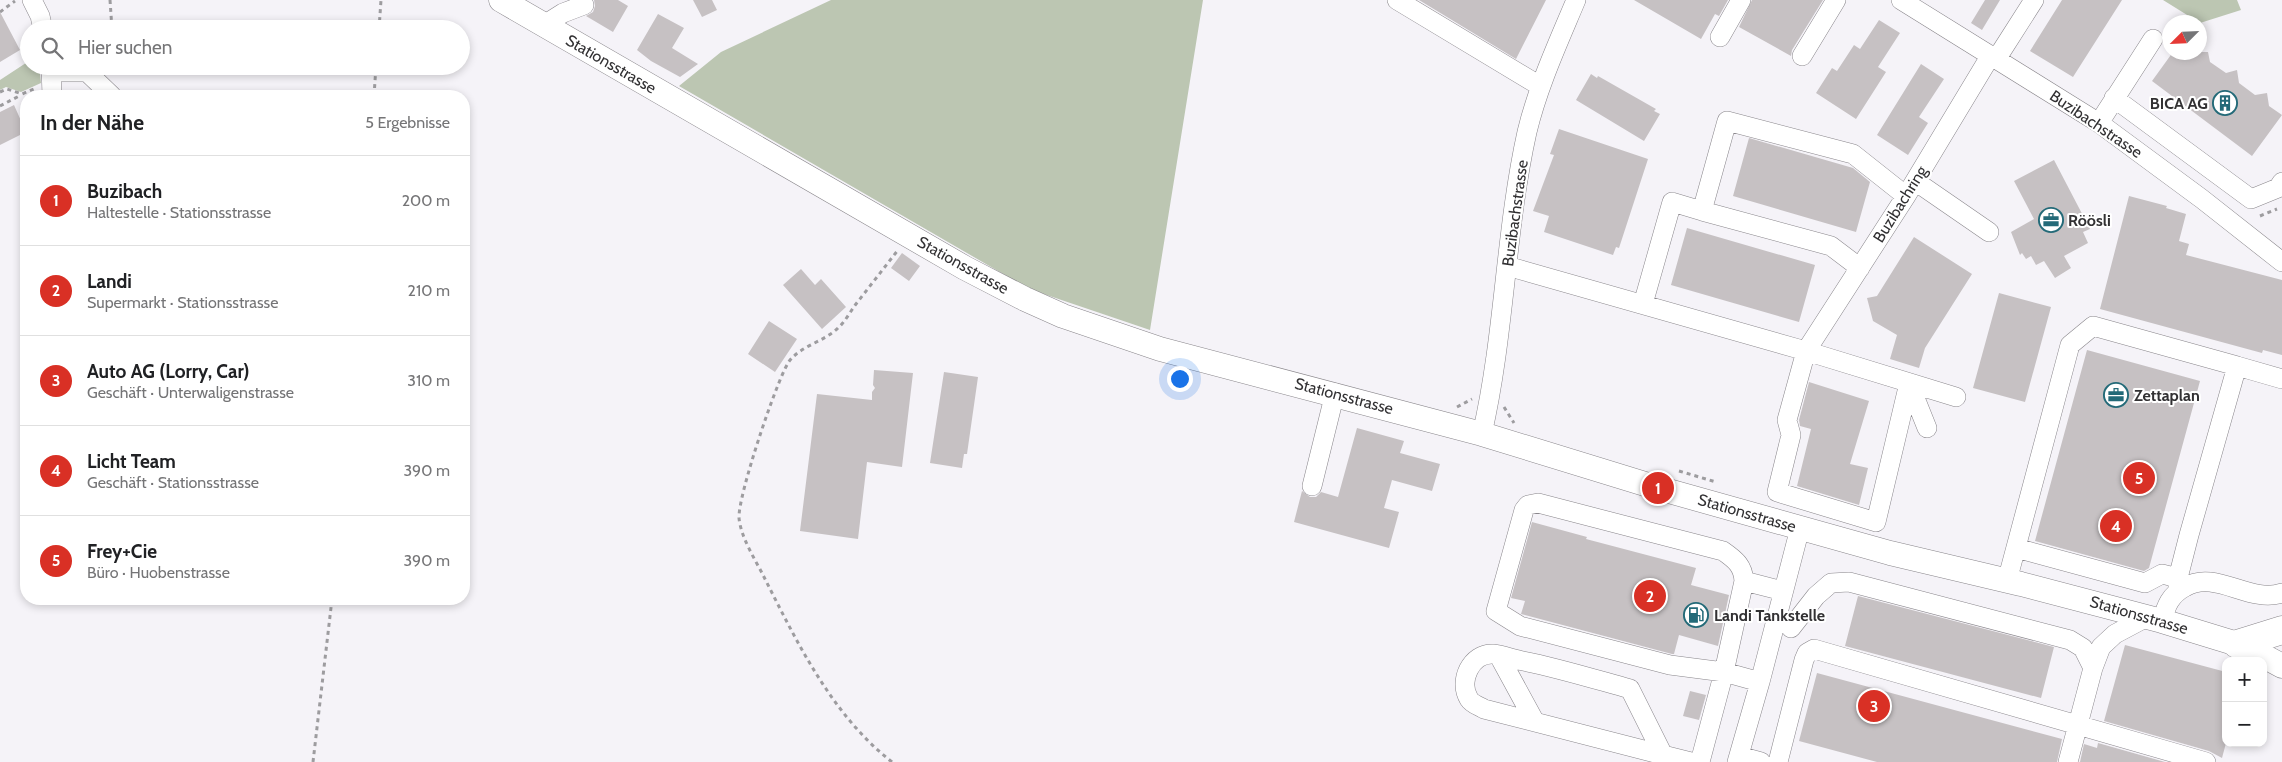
<!DOCTYPE html>
<html lang="de">
<head>
<meta charset="utf-8">
<style>
  body { margin:0; font-family:Cabin,sans-serif; background:#f6f6f6; color:#202124 }
  .controls { position:absolute; right:15px; bottom:15px; display:grid; overflow:hidden; border-radius:10px; box-shadow:0 2px 8px #0003 }
  .controls button { width:45px; height:45px; display:grid; place-items:center; padding:0; border:0; border-bottom:1px solid #e0e0e0; background:#fff; color:#202124; font:25px sans-serif }
  .compass { position:absolute; left:2162px; top:15px; width:45px; height:45px; border-radius:50%; background:#fff; box-shadow:0 2px 8px #0003; rotate:246deg }
  .you { position:absolute; left:1179px; top:378px; width:18px; height:18px; margin:-12px; border:4px solid #fff; border-radius:50%; background:#1a73e8; box-shadow:0 0 0 8px #1a73e833 }
  .badge { display:grid; place-items:center; width:32px; height:32px; border-radius:50%; background:#d93025; color:#fff; font-size:16px; font-weight:700 }
  .pin { position:absolute; translate:-50% -50%; border:2px solid #fff; box-shadow:0 1px 5px #0006 }
  .list { margin:0; padding:0; list-style:none }
  h2 { display:flex; justify-content:space-between; align-items:center; height:65px; margin:0; padding:0 20px; font-size:21px }
  h2 small { font-size:16px; font-weight:400; color:#757577 }
  .list li { display:grid; grid-template-columns:32px 1fr auto; gap:15px; align-items:center; box-sizing:border-box; height:90px; padding:0 20px; border-top:1px solid #e0e0e0 }
  .list b { display:block; font-size:19px; white-space:nowrap }
  .list p { margin:0; font-size:16px; white-space:nowrap; color:#757577 }
  .list em { font-size:16px; font-style:normal; color:#757577 }
  .icon { flex:none; width:28px; height:28px; fill:none; stroke:currentColor; stroke-width:2; stroke-linecap:round; stroke-linejoin:round }
  .map { position:relative; flex:none; width:2282px; height:762px; overflow:hidden }
  .search { position:absolute; background:#fff; box-shadow:0 2px 8px #0003; left:20px; top:20px; width:450px; height:55px; display:flex; align-items:center; gap:12px; box-sizing:border-box; padding:0 18px; border-radius:28px; color:#757577; font-size:19px }
  .panel { position:absolute; background:#fff; box-shadow:0 2px 8px #0003; left:20px; top:90px; width:450px; height:515px; border-radius:20px }
  .map>svg:first-child { display:block }
  .green { fill:#bcc6b2 }
  .building { fill:#c6c1c3 }
  .lines { fill:none; stroke-linecap:round; stroke-linejoin:round }
  .minor-casing { stroke:#89868b; stroke-width:20 }
  .major-casing { stroke:#89868b; stroke-width:25 }
  .highway-casing { stroke:#89868b; stroke-width:29 }
  .path { stroke:#9d9c9f; stroke-width:3; stroke-dasharray:4 4; stroke-linecap:butt }
  .minor { stroke:#fff; stroke-width:19 }
  .major { stroke:#fff; stroke-width:24 }
  .highway { stroke:#fff; stroke-width:28 }
  .labels { text-anchor:middle; dominant-baseline:central; stroke-width:4; stroke-linejoin:round; paint-order:stroke }
  .street-label { font-size:16px; fill:#323133; stroke:#fff }
  .poi-label { font-size:16px; font-weight:bold; fill:#323133; stroke:#fff; text-anchor:start }
</style>
</head>
<body>
<div class="map">
<svg width="2282" height="762" viewBox="0 0 2282 762">
  <rect width="100%" height="100%" fill="#f5f3f8"/>
  <path class="green" d="M 831,0 L 1203,0 L 1150,330 L 1029,289 L 679,86 L 721,52 Z
    M 2163,0 L 2237,0 L 2241,10 L 2200,23 Z
    M 29,61 L 29,66 L 39,66 L 41,83 L 21,92 L 6,87 L 0,90 L 0,80 Z"/>
  <path class="building" d="M 594,0 L 618,0 L 628,6 L 613,32 L 586,16 L 593,12 L 595,6 Z
    M 693,0 L 712,0 L 717,10 L 702,17 Z
    M 1419,0 L 1546,0 L 1516,59 Z
    M 1634,0 L 1728,0 L 1719,16 L 1715,14 L 1701,39 Z
    M 1752,0 L 1823,0 L 1792,50 L 1791,56 L 1739,27 Z
    M 1985,0 L 2000,0 L 1982,30 L 1971,23 Z
    M 2062,0 L 2122,0 L 2073,77 L 2030,51 Z
    M 0,12 L 20,50 L 0,62 Z
    M 658,14 L 684,28 L 672,48 L 698,64 L 680,77 L 651,61 L 637,50 Z
    M 1879,20 L 1900,33 L 1878,67 L 1886,72 L 1856,119 L 1816,93 L 1832,68 L 1837,71 L 1854,45 L 1860,49 Z
    M 2173,52 L 2208,52 L 2210,62 L 2226,73 L 2237,70 L 2239,83 L 2255,95 L 2267,93 L 2269,106 L 2282,115 L 2252,156 L 2152,81 Z
    M 1921,64 L 1944,79 L 1919,117 L 1928,123 L 1908,155 L 1877,135 Z
    M 1591,74 L 1597,78 L 1598,76 L 1656,109 L 1654,111 L 1660,114 L 1644,141 L 1576,100 Z
    M 14,105 L 26,132 L 0,145 L 0,112 Z
    M 1559,129 L 1648,159 L 1619,248 L 1616,247 L 1613,255 L 1544,232 L 1549,216 L 1533,211 L 1554,155 L 1550,154 Z
    M 1749,138 L 1853,168 L 1870,182 L 1856,232 L 1733,196 Z
    M 2054,160 L 2090,229 L 2083,232 L 2088,243 L 2064,256 L 2071,268 L 2055,278 L 2044,261 L 2036,265 L 2031,256 L 2026,259 L 2022,253 L 2020,255 L 2011,232 L 2034,219 L 2014,181 Z
    M 2129,196 L 2167,206 L 2166,208 L 2186,214 L 2179,241 L 2189,244 L 2186,255 L 2282,280 L 2282,355 L 2263,350 L 2262,353 L 2100,309 Z
    M 1687,228 L 1815,265 L 1799,322 L 1671,285 Z
    M 1914,237 L 1972,274 L 1925,348 L 1919,368 L 1890,359 L 1897,335 L 1873,321 L 1867,298 L 1877,296 Z
    M 902,253 L 920,266 L 909,281 L 891,268 Z
    M 801,269 L 815,285 L 821,279 L 846,307 L 822,329 L 783,285 Z
    M 1999,293 L 2051,307 L 2025,402 L 1973,388 Z
    M 769,321 L 797,339 L 775,372 L 748,354 Z
    M 2087,350 L 2200,381 L 2149,568 L 2144,571 L 2035,541 Z
    M 874,370 L 913,373 L 902,467 L 867,462 L 858,539 L 800,531 L 817,394 L 872,400 L 872,392 L 875,388 L 873,385 Z
    M 944,372 L 978,377 L 967,454 L 964,454 L 962,468 L 930,463 Z
    M 1809,382 L 1869,401 L 1850,464 L 1868,468 L 1859,505 L 1797,486 L 1811,429 L 1800,426 L 1799,420 Z
    M 1357,428 L 1404,441 L 1400,453 L 1440,464 L 1432,491 L 1392,480 L 1384,508 L 1399,512 L 1389,548 L 1294,522 L 1302,491 L 1310,497 L 1316,497 L 1321,492 L 1338,497 Z
    M 1532,522 L 1587,537 L 1586,539 L 1696,568 L 1691,585 L 1729,595 L 1718,646 L 1679,635 L 1674,654 L 1672,654 L 1521,614 L 1525,601 L 1511,598 Z
    M 1858,596 L 2054,647 L 2041,698 L 1845,646 Z
    M 2125,645 L 2226,672 L 2226,743 L 2222,758 L 2209,751 L 2104,721 Z
    M 1817,673 L 2062,739 L 2057,762 L 1877,762 L 1799,741 Z
    M 1690,691 L 1706,695 L 1699,720 L 1683,716 Z
    M 2098,743 L 2165,762 L 2080,762 L 2084,744 L 2097,748 Z"/>
  <g class="lines">
    <defs>
      <path id="minor" d="M 32,0 L 40,16 L 43,29
        M 1397,0 L 1540,86
        M 1901,0 L 2099,123 L 2202,199 L 2282,262
        M 544,25 L 563,13 L 584,5
        M 1720,37 L 1741,0
        M 1802,56 L 1836,0
        M 1997,58 L 2034,0
        M 51,66 L 52,96
        M 51,72 L 87,72 L 112,96
        M 2114,98 L 2251,199 L 2278,188 L 2282,182
        M 2099,123 L 2153,39
        M 1915,181 L 1989,232
        M 1507,266 L 1806,351 L 1956,397
        M 1860,268 L 1831,246 L 1702,211 L 1727,121 L 1853,154 L 1906,196
        M 1643,304 L 1672,202 L 1702,211
        M 2237,366 L 2282,379
        M 1909,383 L 1876,522 L 1777,492 L 1791,435 L 1787,420 L 1806,351 L 1906,196 L 1991,55
        M 1909,383 L 1927,428
        M 1482,434 C 1505,334 1505,231 1527,132 C 1538,86 1558,43 1576,0
        M 1312,486 L 1335,393
        M 2016,548 L 2145,583 L 2162,574 L 2178,578
        M 1744,581 L 1724,672 L 1760,682
        M 2007,581 L 2070,345 L 2093,326 L 2237,366 L 2189,535 L 2178,578 L 2178,591
        M 2162,621 C 2166,606 2170,595 2185,587 C 2216,569 2249,604 2282,593
        M 1791,628 L 1816,596 L 1831,583 L 1849,582 L 2070,640 L 2083,648 L 2093,668
        M 1499,656 L 1535,722
        M 1663,755 L 1630,689 C 1594,679 1559,668 1523,661 C 1513,659 1502,655 1493,654 C 1471,653 1458,681 1469,699 C 1472,704 1479,706 1484,709 L 1663,755 L 1691,762
        M 1739,756 L 1761,762
        M 1700,762 L 1724,672 L 1670,665 L 1520,626 L 1496,611 L 1524,510 L 1528,505 L 1538,503 L 1723,551 C 1736,560 1743,566 1744,581 L 1783,591
        M 1737,762 L 1760,682 L 1800,528
        M 1778,762 L 1804,660 L 1807,653 L 1814,649 L 2206,762
        M 2068,762 L 2093,668 L 2101,647 L 2115,634 L 2147,617"/>
      <path id="major" d="M 501,0 L 965,268 L 1025,299 L 1063,316 L 1160,349 L 1482,434 L 1658,488 L 1890,553 L 2021,584 L 2162,621 L 2247,647 L 2282,666"/>
      <path id="highway" d="M 2237,644 L 2282,630"/>
    </defs>
    <use href="#minor" class="minor-casing"/>
    <use href="#major" class="major-casing"/>
    <use href="#highway" class="highway-casing"/>
    <path class="path" d="M 110,0 L 112,29
      M 0,12 L 15,1
      M 379,29 L 381,0
      M 0,92 L 7,89 L 22,94 L 36,88
      M 374,96 L 376,66
      M 0,106 L 21,95
      M 2260,216 L 2277,209
      M 1457,407 L 1472,399
      M 1504,407 L 1514,423
      M 1679,471 L 1716,482
      M 313,762 L 332,599
      M 892,762 C 832,715 798,644 764,577 C 755,559 741,538 739,518 C 738,495 776,383 788,363 C 799,346 824,342 838,328 C 845,322 850,312 856,304 C 870,286 884,268 898,250"/>
    <use href="#minor" class="minor"/>
    <use href="#major" class="major"/>
    <use href="#highway" class="highway"/>
  </g>
  <defs>
    <symbol id="building-ring" viewBox="-11 -11 22 22"><circle r="9.5" fill="#fff" stroke="#236a78" stroke-width="1.5"/><path d="M-4-6H4V6H1V3H-1V6H-4ZM-2.5-4.3h1.7v1.8h-1.7ZM.8-4.3h1.7v1.8H.8ZM-2.5-1h1.7V.8h-1.7ZM.8-1h1.7V.8H.8Z" fill="#236a78"/></symbol>
    <symbol id="office-ring" viewBox="-11 -11 22 22"><circle r="9.5" fill="#fff" stroke="#236a78" stroke-width="1.5"/><path d="M-6-3h4V-5.5h4V-3h4V5H-6ZM-1-4.5V-3h2v-1.5ZM-6 0V1H6V0Z" fill="#236a78"/></symbol>
    <symbol id="fuel-ring" viewBox="-11 -11 22 22"><circle r="9.5" fill="#fff" stroke="#236a78" stroke-width="1.5"/><path d="M-5.5-6h7V0h2V4h1.3V-2.5L3-4.5l.8-.8L6-3V5H2.5V1h-1V6h-7ZM-4.2-4.7v3.2H.2V-4.7Z" fill="#236a78"/></symbol>
  </defs>
  <g fill-rule="evenodd">
    <use href="#building-ring" x="2211" y="89" width="28" height="28"/>
    <use href="#office-ring" x="2037" y="206" width="28" height="28"/>
    <use href="#office-ring" x="2102" y="381" width="28" height="28"/>
    <use href="#fuel-ring" x="1682" y="601" width="28" height="28"/>
  </g>
  <g class="labels">
    <g class="street-label">
      <text transform="translate(611 64) rotate(30)">Stationsstrasse</text>
      <text transform="translate(2096 124) rotate(34)">Buzibachstrasse</text>
      <text transform="translate(1900 204) rotate(-58)">Buzibachring</text>
      <text transform="translate(1515 213) rotate(-82)">Buzibachstrasse</text>
      <text transform="translate(963 265) rotate(29)">Stationsstrasse</text>
      <text transform="translate(1344 396) rotate(15)">Stationsstrasse</text>
      <text transform="translate(1747 513) rotate(16)">Stationsstrasse</text>
      <text transform="translate(2139 615) rotate(16)">Stationsstrasse</text>
    </g>
    <g class="poi-label">
      <text x="2208" y="103" text-anchor="end">BICA AG</text>
      <text x="2068" y="220">Röösli</text>
      <text x="2134" y="395">Zettaplan</text>
      <text x="1714" y="615">Landi Tankstelle</text>
    </g>
  </g>
</svg>
<div class="controls">
<button>+</button>
<button>−</button>
</div>
<svg class="compass" viewBox="-18 -18 36 36"><path d="M0-13l5 13h-10z" fill="#e53935"/><path d="M0 13l5-13h-10z" fill="#757577"/></svg>
<div class="you"></div>
<div class="pin badge" style="left:1658px;top:488px">1</div>
<div class="pin badge" style="left:1650px;top:596px">2</div>
<div class="pin badge" style="left:1874px;top:706px">3</div>
<div class="pin badge" style="left:2116px;top:526px">4</div>
<div class="pin badge" style="left:2139px;top:478px">5</div>
<div class="search"><svg class="icon" aria-label="search" viewBox="0 0 24 24"><circle cx="10" cy="10" r="6"/><path d="M15 15l6 6"/></svg>Hier suchen</div>
<section class="panel">
<h2>In der Nähe<small>5 Ergebnisse</small></h2>
<ul class="list">
<li><span class="badge">1</span><div><b>Buzibach</b><p>Haltestelle · Stationsstrasse</p></div><em>200 m</em></li>
<li><span class="badge">2</span><div><b>Landi</b><p>Supermarkt · Stationsstrasse</p></div><em>210 m</em></li>
<li><span class="badge">3</span><div><b>Auto AG (Lorry, Car)</b><p>Geschäft · Unterwaligenstrasse</p></div><em>310 m</em></li>
<li><span class="badge">4</span><div><b>Licht Team</b><p>Geschäft · Stationsstrasse</p></div><em>390 m</em></li>
<li><span class="badge">5</span><div><b>Frey+Cie</b><p>Büro · Huobenstrasse</p></div><em>390 m</em></li>
</ul>
</section>
</div>
</body>
</html>
